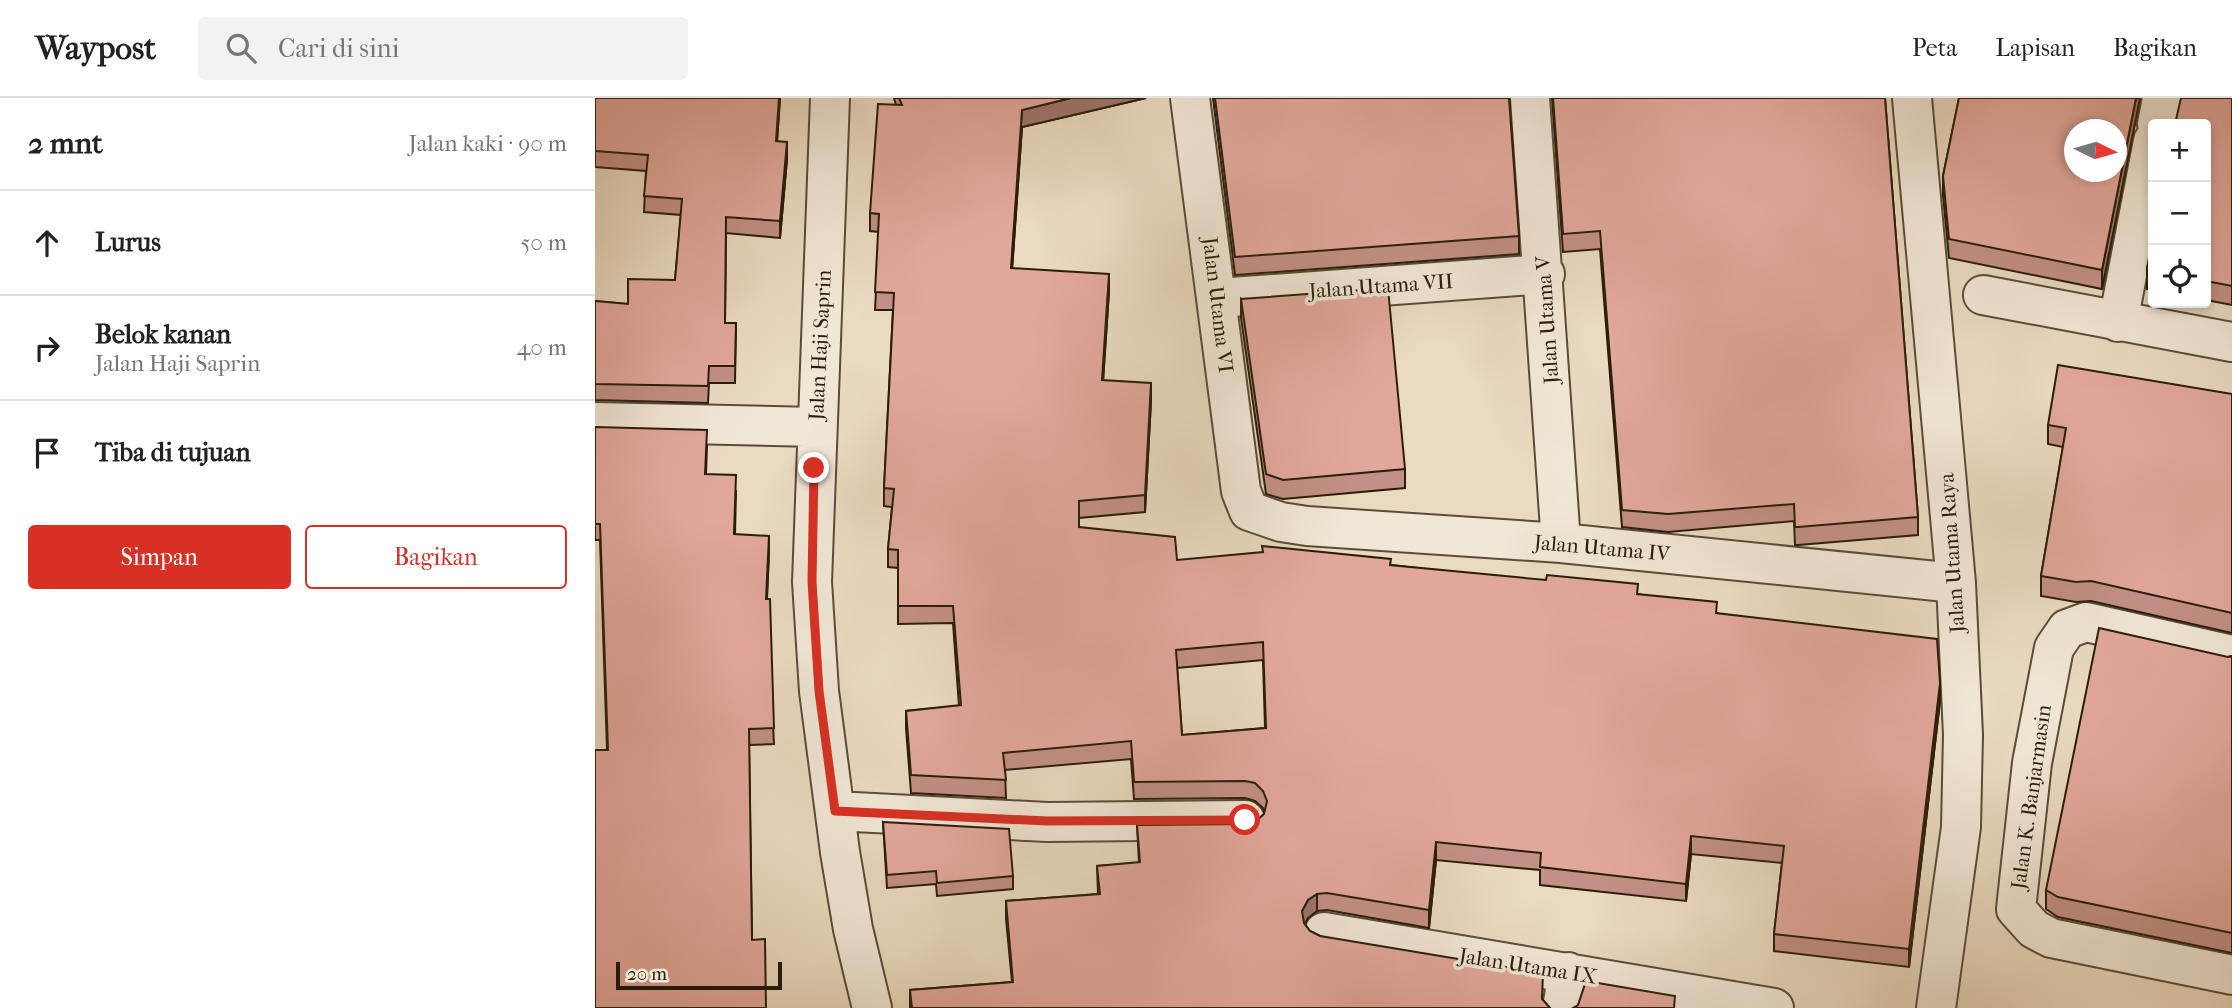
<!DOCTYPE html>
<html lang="id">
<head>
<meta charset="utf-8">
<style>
  body { margin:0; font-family:"IM FELL French Canon",serif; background:#f2f2f2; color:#222 }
  .controls { position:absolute; right:21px; top:21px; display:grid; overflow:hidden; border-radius:7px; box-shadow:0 4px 10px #0003 }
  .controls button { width:63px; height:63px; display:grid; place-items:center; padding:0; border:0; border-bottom:2px solid #e0e0e0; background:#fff; color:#222; font:35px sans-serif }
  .compass { position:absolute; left:1469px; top:21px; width:63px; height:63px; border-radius:50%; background:#fff; box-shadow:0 4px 10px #0003; rotate:95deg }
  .scale { position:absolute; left:21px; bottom:18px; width:166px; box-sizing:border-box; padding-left:7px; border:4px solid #2a1d0c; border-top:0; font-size:19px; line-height:24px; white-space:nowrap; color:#2a1d0c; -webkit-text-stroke:5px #f1e7d6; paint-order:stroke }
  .stop { position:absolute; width:21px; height:21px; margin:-16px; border:5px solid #d93025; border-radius:50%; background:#fff }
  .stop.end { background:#d93025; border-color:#fff; box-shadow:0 2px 7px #0008 }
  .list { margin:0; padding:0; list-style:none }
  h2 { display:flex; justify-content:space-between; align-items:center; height:91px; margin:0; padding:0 28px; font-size:30px }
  h2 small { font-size:23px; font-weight:400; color:#767676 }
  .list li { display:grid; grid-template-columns:46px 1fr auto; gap:21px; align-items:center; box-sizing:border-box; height:105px; padding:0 28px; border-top:2px solid #e0e0e0 }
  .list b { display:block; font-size:26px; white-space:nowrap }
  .list p { margin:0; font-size:23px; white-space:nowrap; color:#767676 }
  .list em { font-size:23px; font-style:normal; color:#767676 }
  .actions { display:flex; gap:14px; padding:21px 28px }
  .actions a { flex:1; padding:16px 0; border:2px solid #d93025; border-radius:7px; text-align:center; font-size:24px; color:#d93025 }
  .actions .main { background:#d93025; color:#fff }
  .icon { flex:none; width:38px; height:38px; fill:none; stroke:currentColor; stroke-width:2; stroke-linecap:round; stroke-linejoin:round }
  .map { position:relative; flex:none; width:1637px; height:910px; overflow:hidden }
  header { display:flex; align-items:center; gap:42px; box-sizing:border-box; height:98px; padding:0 35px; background:#fff; border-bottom:2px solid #e0e0e0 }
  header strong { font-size:33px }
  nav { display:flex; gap:38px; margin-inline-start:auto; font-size:24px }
  .search { width:490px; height:63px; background:#f2f2f2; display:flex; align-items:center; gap:18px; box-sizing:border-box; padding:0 24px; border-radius:7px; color:#767676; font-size:26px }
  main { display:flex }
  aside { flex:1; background:#fff }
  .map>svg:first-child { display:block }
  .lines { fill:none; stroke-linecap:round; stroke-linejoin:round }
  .minor-casing { stroke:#5a4c39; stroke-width:42 }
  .minor { stroke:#f1e7d6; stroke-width:38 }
  .wall { fill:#c29085; stroke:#2a1d0c; stroke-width:2; fill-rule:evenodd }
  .shaded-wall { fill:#9e756c; stroke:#2a1d0c; stroke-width:2 }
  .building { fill:#e2a79b; stroke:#2a1d0c; stroke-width:2; fill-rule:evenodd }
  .route { stroke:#d93025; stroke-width:9 }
  .labels { text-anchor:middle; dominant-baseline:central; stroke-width:7; stroke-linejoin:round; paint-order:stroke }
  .street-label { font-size:21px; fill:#2a1d0c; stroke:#f1e7d6 }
</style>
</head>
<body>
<header>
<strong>Waypost</strong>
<div class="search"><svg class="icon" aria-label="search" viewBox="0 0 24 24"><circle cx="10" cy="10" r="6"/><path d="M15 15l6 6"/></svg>Cari di sini</div>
<nav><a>Peta</a><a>Lapisan</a><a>Bagikan</a></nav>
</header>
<main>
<aside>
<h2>2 mnt<small>Jalan kaki · 90 m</small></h2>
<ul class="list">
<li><svg class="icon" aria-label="ahead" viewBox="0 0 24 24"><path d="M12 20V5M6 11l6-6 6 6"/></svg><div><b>Lurus</b></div><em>50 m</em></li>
<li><svg class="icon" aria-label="right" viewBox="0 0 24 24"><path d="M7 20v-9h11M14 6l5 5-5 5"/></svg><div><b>Belok kanan</b><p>Jalan Haji Saprin</p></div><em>40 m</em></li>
<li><svg class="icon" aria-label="arrive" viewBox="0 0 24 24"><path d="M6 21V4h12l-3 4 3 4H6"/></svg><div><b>Tiba di tujuan</b></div></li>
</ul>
<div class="actions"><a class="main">Simpan</a><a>Bagikan</a></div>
</aside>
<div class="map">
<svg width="1637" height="910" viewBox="0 0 1637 910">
  <rect width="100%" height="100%" fill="#eadac0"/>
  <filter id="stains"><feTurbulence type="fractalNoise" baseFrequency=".00286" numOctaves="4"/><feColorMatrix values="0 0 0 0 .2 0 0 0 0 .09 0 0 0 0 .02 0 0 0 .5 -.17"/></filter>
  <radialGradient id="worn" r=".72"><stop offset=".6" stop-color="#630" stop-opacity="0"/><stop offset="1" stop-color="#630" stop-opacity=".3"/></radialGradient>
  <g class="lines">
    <defs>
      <path id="minor" d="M 235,0 L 217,484 L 224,593 L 245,754 L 258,831 L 277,910
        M 595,0 L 646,393 L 654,413 L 686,424 L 712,428 L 966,445 L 1361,485
        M 935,0 L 966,445
        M 1317,0 L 1361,485 L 1368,637 L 1366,729 L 1341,910
        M 1562,26 L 1567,0
        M 1388,197 L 1637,244
        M 623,200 L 950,176
        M 1523,224 L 1558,43
        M 0,324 L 221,329
        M 1637,557 L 1491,524 L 1472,531 L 1459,550 L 1437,665 L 1421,811 L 1439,831 L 1456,840 L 1637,877
        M 240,713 L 452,724 L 650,722
        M 729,834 L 1179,910
        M 967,910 L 973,874"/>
    </defs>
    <use href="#minor" class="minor-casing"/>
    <use href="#minor" class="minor"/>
  </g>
  <path class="wall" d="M 0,0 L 185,0 L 182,43 L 192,61 L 185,140 L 131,135 L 130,225 L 141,225 L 140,285 L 114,285 L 113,305 L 0,302 L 0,203 L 33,206 L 80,182 L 86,117 L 49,114 L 51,73 L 0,69 Z
    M 299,0 L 551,0 L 427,29 L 417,170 L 514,193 L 508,282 L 556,303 L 550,414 L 484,420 L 484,429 L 582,462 L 796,467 L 1043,496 L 1122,515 L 1345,603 L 1314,869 L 1179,853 L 1179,836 L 1187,765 L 1096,756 L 1091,803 L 945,787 L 945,772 L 841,762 L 834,830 L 732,812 L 722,813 L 713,820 L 710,826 L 715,833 L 725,838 L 947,901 L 955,910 L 315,910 L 315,892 L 417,884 L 411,821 L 411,803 L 503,796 L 502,768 L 544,765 L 542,727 L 651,726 L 661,723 L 669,716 L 669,713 L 668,710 L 660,703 L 650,700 L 539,701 L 536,661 L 410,672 L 411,700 L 316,695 L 311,630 L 311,613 L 364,608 L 358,525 L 303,526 L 303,470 L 293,469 L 293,451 L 297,409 L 289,408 L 289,390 L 298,212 L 280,212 L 284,134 L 275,133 L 275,115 L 301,7 ZM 668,562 L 670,630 L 587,637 L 582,570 Z
    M 618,0 L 914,0 L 924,138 L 924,156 L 640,177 Z
    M 957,0 L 1290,0 L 1323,419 L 1323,437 L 1203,447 L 1200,447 L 1199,423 L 1073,434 L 1027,429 L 1005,151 L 968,154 Z
    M 1364,0 L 1545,0 L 1507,191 L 1354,160 L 1348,97 L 1348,78 Z
    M 1637,0 L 1637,207 L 1611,202 L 1611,26 Z
    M 1558,138 L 1558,192 L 1552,191 L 1552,171 Z
    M 646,201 L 810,371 L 810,390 L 688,401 L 671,396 L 646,220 Z
    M 1637,296 L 1637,535 L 1496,503 L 1481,504 L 1446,498 L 1446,478 L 1468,349 L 1453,346 L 1453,327 Z
    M 0,329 L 112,348 L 111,376 L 141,393 L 140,436 L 174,454 L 172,501 L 179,646 L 154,647 L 157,842 L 171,910 L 12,652 L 5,442 L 0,442 Z
    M 1637,558 L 1637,855 L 1463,819 L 1451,811 L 1451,792 L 1633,559 Z
    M 288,724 L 418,778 L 418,791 L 342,798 L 341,786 L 292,790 Z"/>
  <path class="shaded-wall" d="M 184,0 L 185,0 L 181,60 L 181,43 Z
    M 476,0 L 551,0 L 427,29 L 416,188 L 416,170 L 427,12 Z
    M 1541,0 L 1545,0 L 1507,191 L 1507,172 Z
    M 192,44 L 192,61 L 185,140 L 185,123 Z
    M 514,176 L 514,193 L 507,300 L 507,282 Z
    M 556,285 L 556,303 L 550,414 L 550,397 Z
    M 174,438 L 174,454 L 171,518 L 171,501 Z
    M 1345,585 L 1345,603 L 1314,869 L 1314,851 Z
    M 1096,738 L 1096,756 L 1091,803 L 1091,786 Z
    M 841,744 L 841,762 L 834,830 L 834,812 Z
    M 722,796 L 722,813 L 713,820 L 707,831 L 707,813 L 713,802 Z"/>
  <path class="building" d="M 0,0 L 184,0 L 181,43 L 192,44 L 185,123 L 131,119 L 130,225 L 141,225 L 140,268 L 114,268 L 113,288 L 0,286 L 0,203 L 33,206 L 33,181 L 80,182 L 87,101 L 49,98 L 53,57 L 0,53 Z
    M 304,0 L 476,0 L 427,12 L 416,170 L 514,176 L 507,282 L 556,285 L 550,397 L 484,403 L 484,429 L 580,439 L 582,462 L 668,454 L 667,448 L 796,461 L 795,467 L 951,482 L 952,477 L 1043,486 L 1042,496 L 1122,504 L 1121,515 L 1342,541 L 1345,585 L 1314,851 L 1179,836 L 1189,748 L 1096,738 L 1091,786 L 945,769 L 946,755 L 841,744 L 834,812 L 732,795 L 722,796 L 713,802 L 707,813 L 709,825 L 715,833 L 725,838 L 948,875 L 947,901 L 955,910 L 317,910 L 315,892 L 418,884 L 411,803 L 505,796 L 502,768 L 545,764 L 542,727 L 651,726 L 661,723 L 669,716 L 672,703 L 668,693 L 660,685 L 650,683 L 539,684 L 536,643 L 408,655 L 411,682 L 316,677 L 311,613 L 366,607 L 358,508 L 303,508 L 303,452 L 293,451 L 299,391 L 289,390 L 299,195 L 280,194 L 284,116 L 275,115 L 283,6 L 307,7 ZM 668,544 L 671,630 L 587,637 L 581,552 Z
    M 620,0 L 914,0 L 924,138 L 640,159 Z
    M 958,0 L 1290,0 L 1323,419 L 1203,429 L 1200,429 L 1199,406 L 1073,416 L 1027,412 L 1005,133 L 968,136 Z
    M 1364,0 L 1541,0 L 1507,172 L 1354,141 L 1348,78 ZM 1480,32 L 1522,32 L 1522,74 L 1480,74 Z
    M 1586,0 L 1637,0 L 1637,188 L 1611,183 L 1611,26 L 1580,26 Z
    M 1558,138 L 1558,173 L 1552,171 Z
    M 793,190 L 810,371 L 688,382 L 671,376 L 646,201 Z
    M 1463,267 L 1637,296 L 1637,515 L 1496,483 L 1481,484 L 1446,478 L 1471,330 L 1453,327 Z
    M 0,329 L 112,332 L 110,376 L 141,377 L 139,436 L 174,438 L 171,501 L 175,501 L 179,630 L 154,631 L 157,842 L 170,841 L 171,910 L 0,910 L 0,652 L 13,652 L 5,426 L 0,426 Z
    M 1504,530 L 1633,559 L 1637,558 L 1637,835 L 1463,799 L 1451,792 Z
    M 288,724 L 414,731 L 418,778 L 342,785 L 341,773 L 292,777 Z
    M 991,883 L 1080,898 L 1079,910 L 978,910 L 983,907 Z"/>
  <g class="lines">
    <path class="route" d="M 219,370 L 217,484 L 224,593 L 240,713 L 452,723 L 650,722"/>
  </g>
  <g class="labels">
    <g class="street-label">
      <text transform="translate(786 188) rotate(-4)">Jalan Utama VII</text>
      <text transform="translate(623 207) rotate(83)">Jalan Utama VI</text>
      <text transform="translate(952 222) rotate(-94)">Jalan Utama V</text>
      <text transform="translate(225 247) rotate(-87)">Jalan Haji Saprin</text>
      <text transform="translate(1007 450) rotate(5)">Jalan Utama IV</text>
      <text transform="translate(1357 455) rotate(-94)">Jalan Utama Raya</text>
      <text transform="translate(1436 699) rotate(-82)">Jalan K. Banjarmasin</text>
      <text transform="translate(933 868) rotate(9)">Jalan Utama IX</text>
    </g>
  </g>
  <rect width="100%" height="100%" filter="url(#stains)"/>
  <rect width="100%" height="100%" fill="url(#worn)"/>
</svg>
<div class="controls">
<button>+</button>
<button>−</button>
<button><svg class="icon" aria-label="locate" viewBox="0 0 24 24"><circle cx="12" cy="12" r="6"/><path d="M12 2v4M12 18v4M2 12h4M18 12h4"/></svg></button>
</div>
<svg class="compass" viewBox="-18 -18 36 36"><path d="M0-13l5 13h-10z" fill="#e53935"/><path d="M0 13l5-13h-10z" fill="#767676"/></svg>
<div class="scale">20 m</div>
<div class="stop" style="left:650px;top:722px"></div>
<div class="stop end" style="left:219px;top:370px"></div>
</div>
</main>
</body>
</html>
